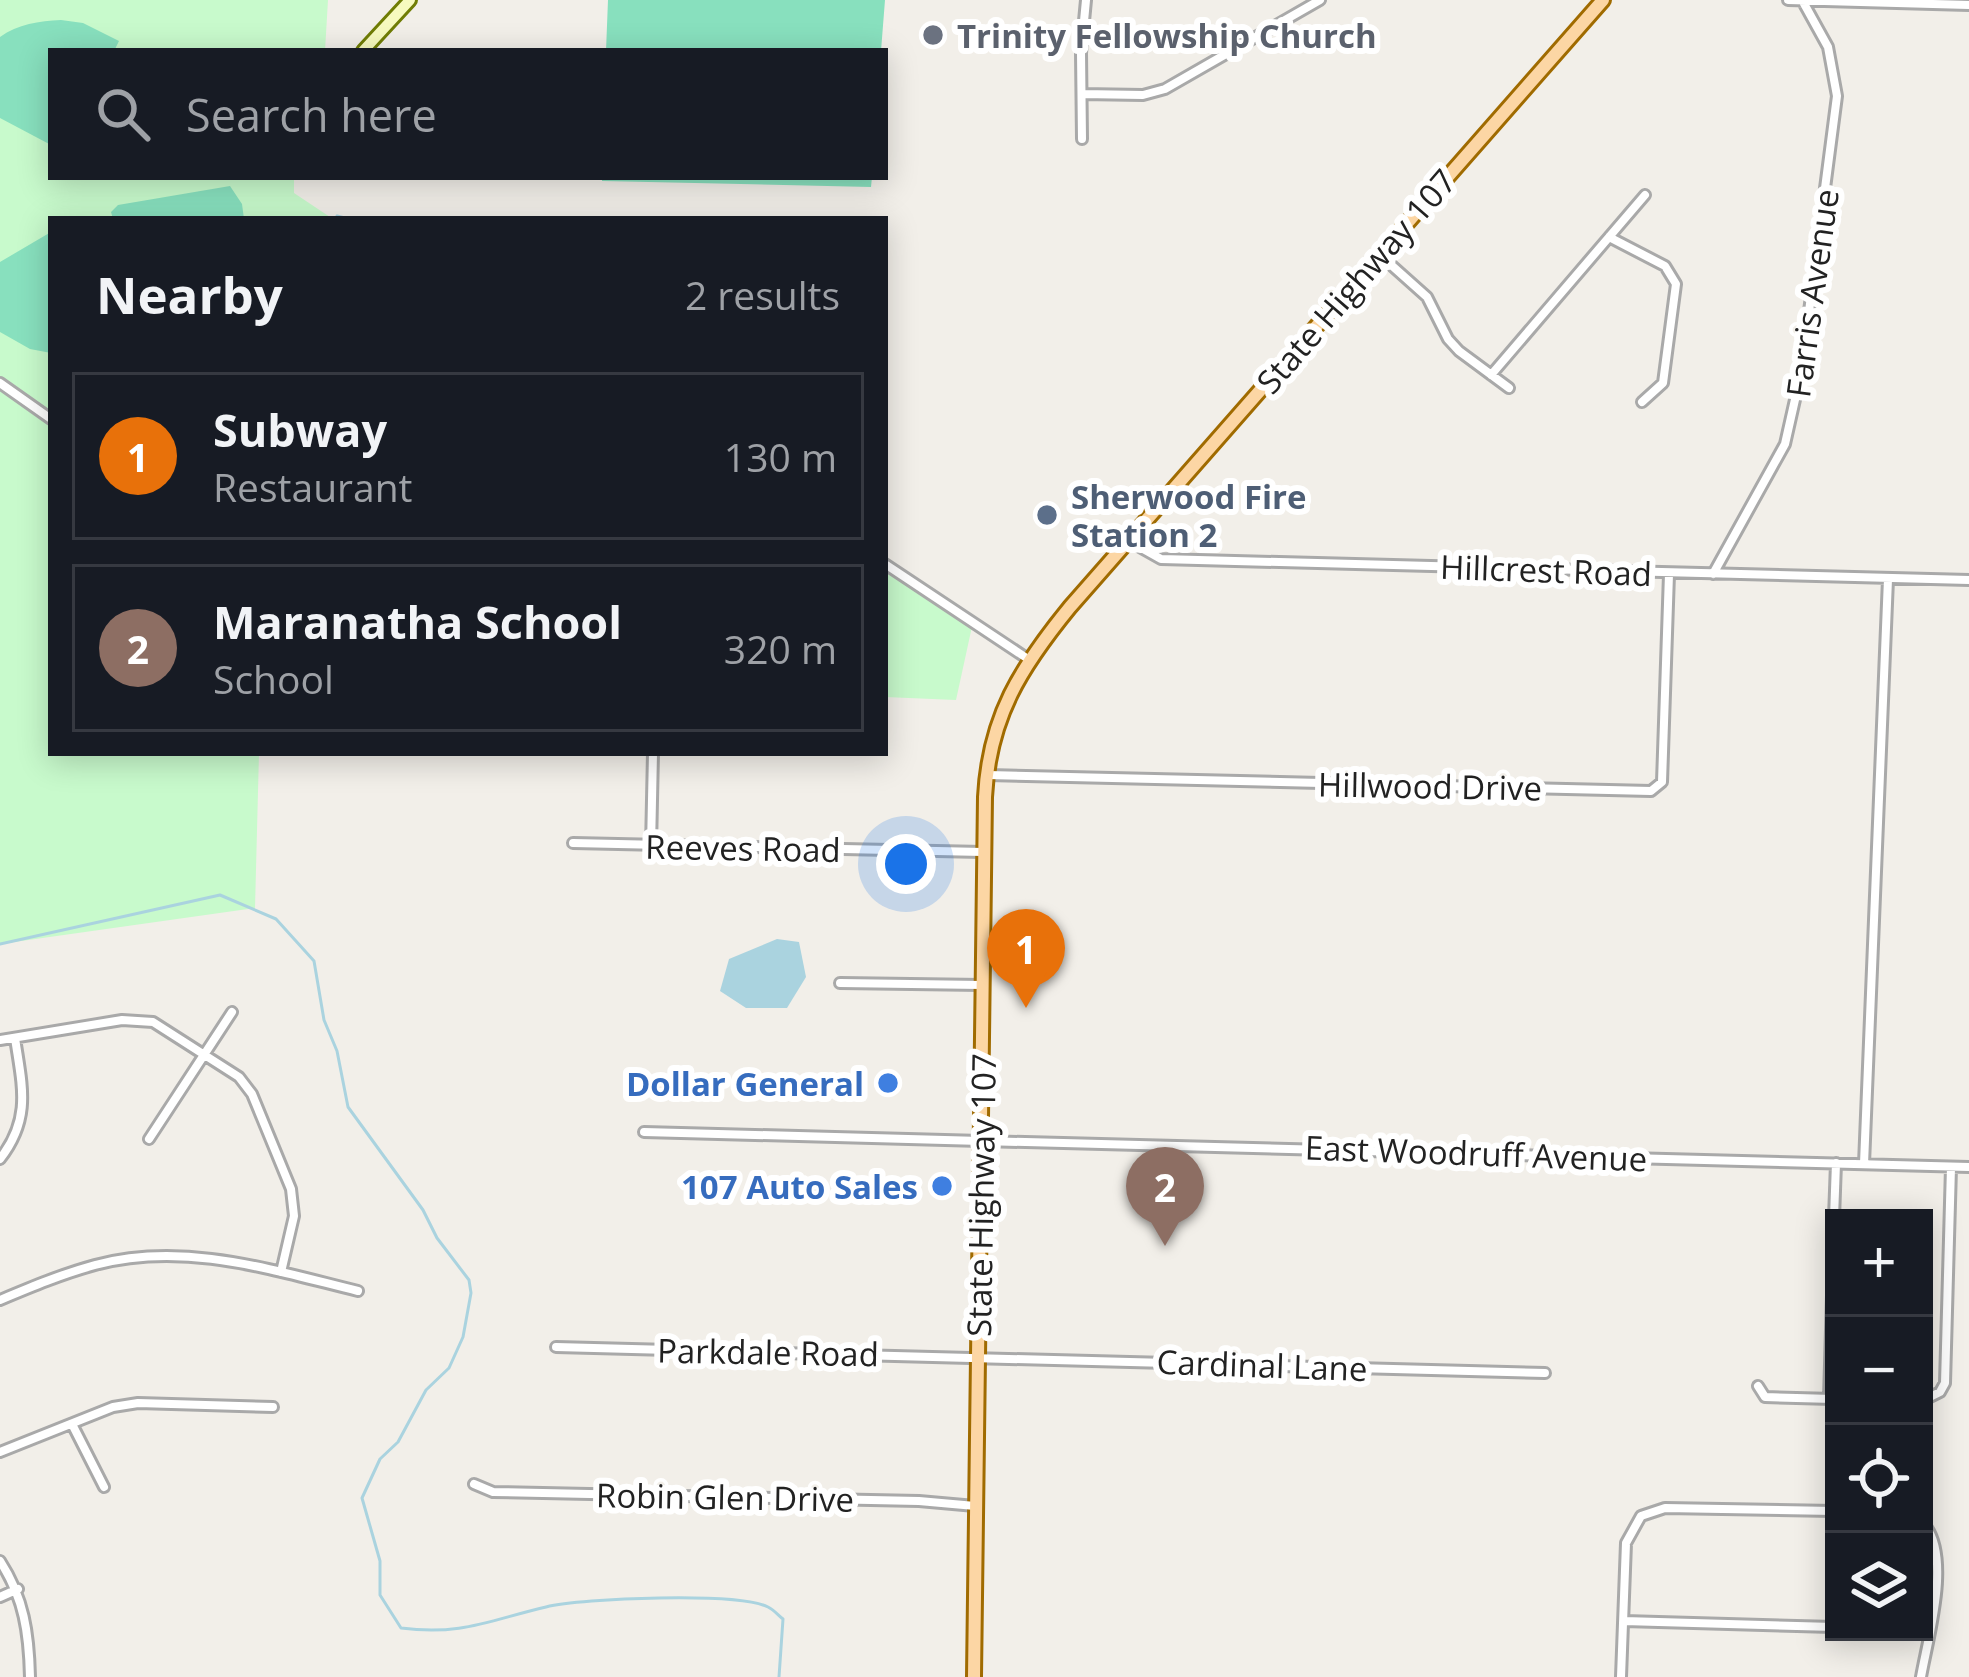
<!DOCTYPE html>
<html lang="en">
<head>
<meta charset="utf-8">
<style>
  body { margin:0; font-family:"Open Sans",sans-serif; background:#242831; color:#f1f3f6 }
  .controls { position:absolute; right:36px; bottom:36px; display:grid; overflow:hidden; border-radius:0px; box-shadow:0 6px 30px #0003 }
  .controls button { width:108px; height:108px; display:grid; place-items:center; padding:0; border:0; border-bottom:3px solid #363941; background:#171b24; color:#f1f3f6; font:60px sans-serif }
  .you { position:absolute; left:906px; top:864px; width:42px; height:42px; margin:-30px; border:9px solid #fff; border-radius:50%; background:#1a73e8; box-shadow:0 0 0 18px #1a73e833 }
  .badge { display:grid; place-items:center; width:78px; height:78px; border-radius:50%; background:#d40000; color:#fff; font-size:39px; font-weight:700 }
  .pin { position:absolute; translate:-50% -99px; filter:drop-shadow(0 3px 6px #0008) }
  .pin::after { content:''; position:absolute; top:63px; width:42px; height:36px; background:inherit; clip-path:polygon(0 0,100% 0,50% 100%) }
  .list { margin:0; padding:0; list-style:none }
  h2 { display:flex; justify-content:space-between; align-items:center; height:156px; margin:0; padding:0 48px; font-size:51px }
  h2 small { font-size:39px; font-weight:400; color:#9ea1a6 }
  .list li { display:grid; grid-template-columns:78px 1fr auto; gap:36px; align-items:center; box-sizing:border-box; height:168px; margin:0 24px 24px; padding:0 24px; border:3px solid #363941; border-radius:0px }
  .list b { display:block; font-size:45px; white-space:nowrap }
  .list p { margin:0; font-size:39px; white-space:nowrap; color:#9ea1a6 }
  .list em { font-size:39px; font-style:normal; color:#9ea1a6 }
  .icon { flex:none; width:66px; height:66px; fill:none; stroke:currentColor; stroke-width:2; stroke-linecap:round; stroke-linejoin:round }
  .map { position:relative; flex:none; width:1969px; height:1677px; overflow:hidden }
  .search { position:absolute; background:#171b24; box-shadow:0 6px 30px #0003; left:48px; top:48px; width:840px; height:132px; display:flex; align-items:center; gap:30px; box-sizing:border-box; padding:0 42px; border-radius:0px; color:#9ea1a6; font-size:45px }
  .panel { position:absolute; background:#171b24; box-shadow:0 6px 30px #0003; left:48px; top:216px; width:840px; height:540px; border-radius:0px }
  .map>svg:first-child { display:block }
  .park { fill:#c8facc }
  .pitch { fill:#88e0be }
  .water { fill:#aad3df }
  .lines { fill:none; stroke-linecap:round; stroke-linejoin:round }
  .stream { stroke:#aad3df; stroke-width:3 }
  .street-casing { stroke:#a9a9a9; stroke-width:14 }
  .secondary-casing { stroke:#707d05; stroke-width:16 }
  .primary-casing { stroke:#a06b00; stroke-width:18 }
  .street { stroke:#fff; stroke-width:8 }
  .secondary { stroke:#f7fabf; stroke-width:10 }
  .primary { stroke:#fcd6a4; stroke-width:12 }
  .worship-dot { fill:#6b7280; stroke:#fff; stroke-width:4.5 }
  .service-dot { fill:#5c6f8a; stroke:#fff; stroke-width:4.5 }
  .shop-dot { fill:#3f7fe0; stroke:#fff; stroke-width:4.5 }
  .labels { text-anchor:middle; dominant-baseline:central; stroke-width:12; stroke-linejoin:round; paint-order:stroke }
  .worship-label { font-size:33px; font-weight:bold; fill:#5b616d; stroke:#fff; text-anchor:start }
  .street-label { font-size:33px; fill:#222; stroke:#fff }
  .service-label { font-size:33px; font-weight:bold; fill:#4e5e75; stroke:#fff; text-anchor:start }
  .shop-label { font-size:33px; font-weight:bold; fill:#366cbe; stroke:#fff; text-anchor:end }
</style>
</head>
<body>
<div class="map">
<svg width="1969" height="1677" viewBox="0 0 1969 1677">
  <rect width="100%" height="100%" fill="#f2efe9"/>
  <path class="park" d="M 0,0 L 328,0 L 325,51 L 51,51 L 51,177 L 294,177 L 294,193 L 333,219 L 51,219 L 51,753 L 259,753 L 255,908 L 0,944 Z
    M 885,564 L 973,622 L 956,700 L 885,697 Z"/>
  <path class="pitch" d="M 608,0 L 885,0 L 881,51 L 606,51 Z
    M 61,20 L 83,23 L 119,41 L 114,51 L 51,51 L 51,145 L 0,118 L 0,37 C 18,24 39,21 61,20 Z
    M 602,177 L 872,177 L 871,187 L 602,181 Z
    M 230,186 L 242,204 L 244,219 L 113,219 L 111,212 L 118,205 Z
    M 51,232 L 51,353 L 30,349 L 0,332 L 0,262 Z"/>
  <path class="water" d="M 777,939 L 799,942 L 806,977 L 787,1008 L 746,1008 L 720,991 L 729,959 Z"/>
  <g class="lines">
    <path class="stream" d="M 337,216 L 349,219
      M 0,944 L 220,895 L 276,919 L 314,961 L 324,1020 L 337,1051 L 348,1107 L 423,1210 L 437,1238 L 469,1280 L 471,1293 L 463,1337 L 449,1368 L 426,1390 L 398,1442 L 380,1459 L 362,1498 L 380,1561 L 380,1595 L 401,1628 C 461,1636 490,1620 546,1607 C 582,1598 738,1592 768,1607 C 774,1610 778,1615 783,1619 L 779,1677"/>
    <defs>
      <path id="street" d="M 1788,0 L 1969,5
        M 1082,94 L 1143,95 L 1165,89 L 1320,0
        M 1082,139 L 1081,53 L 1086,0
        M 1609,237 L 1665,266 L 1676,284 L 1663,383 L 1642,402
        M 1380,255 L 1427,297 L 1448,339 L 1459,351 L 1509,388
        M 1491,375 L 1645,195
        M 0,383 L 51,419
        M 1129,541 L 1161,559 L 1969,580
        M 885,564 L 1028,659
        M 1713,574 L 1785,444 L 1801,373 L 1837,96 L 1828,47 L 1802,0
        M 988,775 L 1651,791 L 1662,782 L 1669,574
        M 573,843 L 983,852
        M 651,847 L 653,753
        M 840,983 L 982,985
        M 0,1040 L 122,1020 L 153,1022 L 239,1077 L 252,1094 L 291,1189 L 294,1216 L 281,1272
        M 644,1132 L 1969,1167
        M 149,1139 L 232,1012
        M 0,1159 C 32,1118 22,1086 15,1038
        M 1864,1164 L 1888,579
        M 1834,1218 L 1836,1163
        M 0,1300 C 31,1287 62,1274 95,1265 C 184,1241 272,1270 358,1291
        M 556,1347 L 1545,1373
        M 1758,1386 L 1765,1397 L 1833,1399
        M 1829,1399 L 1834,1227
        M 1924,1400 L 1940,1392 L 1945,1383 L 1951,1167
        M 72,1424 L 104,1487
        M 0,1452 L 113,1407 L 138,1403 L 273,1407
        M 474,1484 L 493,1492 L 919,1501 L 975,1506
        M 0,1561 C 24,1598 29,1633 30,1677
        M 0,1597 L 18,1589
        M 1624,1621 L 1834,1627
        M 1621,1677 L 1626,1543 L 1641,1516 L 1665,1508 L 1834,1511
        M 1921,1677 C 1928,1637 1952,1557 1924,1524"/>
      <path id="secondary" d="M 363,51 L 410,0"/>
      <path id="primary" d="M 974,1677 L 985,797 C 989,717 1021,667 1070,607 L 1603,0"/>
    </defs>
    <use href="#street" class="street-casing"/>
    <use href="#secondary" class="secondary-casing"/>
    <use href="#primary" class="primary-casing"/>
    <use href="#street" class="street"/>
    <use href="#secondary" class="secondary"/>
    <use href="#primary" class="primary"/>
  </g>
  <circle class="worship-dot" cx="933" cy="35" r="12"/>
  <circle class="service-dot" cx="1047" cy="515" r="12"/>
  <g class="shop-dot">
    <circle cx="888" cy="1083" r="12"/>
    <circle cx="942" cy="1186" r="12"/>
  </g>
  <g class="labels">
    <g class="worship-label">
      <text x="957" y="35">Trinity Fellowship Church</text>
    </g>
    <g class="street-label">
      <text transform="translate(1356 281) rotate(-49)">State Highway 107</text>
      <text transform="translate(1812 293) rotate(-82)">Farris Avenue</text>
      <text transform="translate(1546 570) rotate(2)">Hillcrest Road</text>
      <text transform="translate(1430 786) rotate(1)">Hillwood Drive</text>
      <text transform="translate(743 848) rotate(1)">Reeves Road</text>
      <text transform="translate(1476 1153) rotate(2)">East Woodruff Avenue</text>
      <text transform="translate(981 1195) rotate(-89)">State Highway 107</text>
      <text transform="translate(768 1352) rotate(1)">Parkdale Road</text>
      <text transform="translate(1262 1365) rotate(2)">Cardinal Lane</text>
      <text transform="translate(725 1497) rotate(1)">Robin Glen Drive</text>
    </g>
    <g class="service-label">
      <text x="1071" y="496">Sherwood Fire<tspan x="1071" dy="38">Station 2</tspan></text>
    </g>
    <g class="shop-label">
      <text x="864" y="1083">Dollar General</text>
      <text x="918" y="1186">107 Auto Sales</text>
    </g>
  </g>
</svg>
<div class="controls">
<button>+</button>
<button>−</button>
<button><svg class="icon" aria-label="locate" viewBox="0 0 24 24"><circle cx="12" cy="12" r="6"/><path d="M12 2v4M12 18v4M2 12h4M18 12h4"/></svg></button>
<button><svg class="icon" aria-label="layers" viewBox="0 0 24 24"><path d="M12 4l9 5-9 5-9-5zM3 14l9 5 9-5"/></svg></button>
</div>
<div class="you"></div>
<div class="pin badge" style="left:1026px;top:1008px;background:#e8710a">1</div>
<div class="pin badge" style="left:1165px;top:1246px;background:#8d6e63">2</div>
<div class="search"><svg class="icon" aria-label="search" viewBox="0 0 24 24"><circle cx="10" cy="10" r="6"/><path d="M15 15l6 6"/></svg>Search here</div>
<section class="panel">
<h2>Nearby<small>2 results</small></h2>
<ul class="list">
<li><span class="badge" style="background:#e8710a">1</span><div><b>Subway</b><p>Restaurant</p></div><em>130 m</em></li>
<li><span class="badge" style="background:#8d6e63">2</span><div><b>Maranatha School</b><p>School</p></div><em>320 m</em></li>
</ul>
</section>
</div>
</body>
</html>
